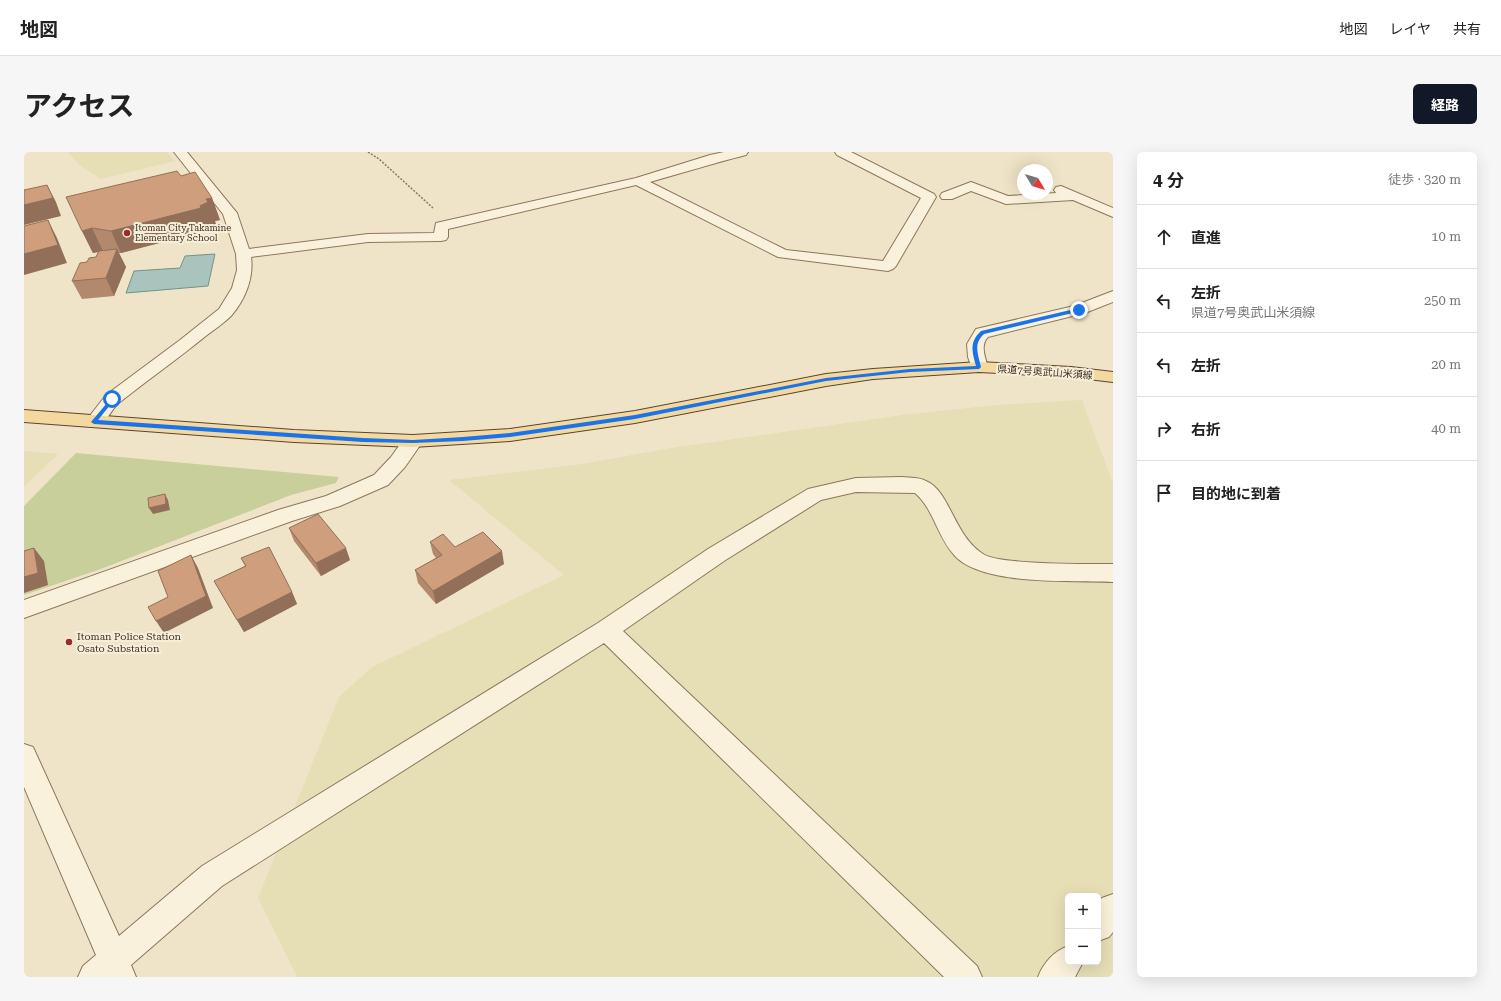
<!DOCTYPE html>
<html lang="ja">
<head>
<meta charset="utf-8">
<style>
  body { margin:0; font-family:"Roboto Serif","Noto Sans JP",serif; background:#f6f6f6; color:#222 }
  .controls { position:absolute; right:12px; bottom:12px; display:grid; overflow:hidden; border-radius:6px; box-shadow:0 4px 16px #0002 }
  .controls button { width:36px; height:36px; display:grid; place-items:center; padding:0; border:0; border-bottom:1px solid #e0e0e0; background:#fff; color:#222; font:20px sans-serif }
  .compass { position:absolute; left:993px; top:12px; width:36px; height:36px; border-radius:50%; background:#fff; box-shadow:0 4px 16px #0002; rotate:128deg }
  .stop { position:absolute; width:12px; height:12px; margin:-9px; border:3px solid #1a73e8; border-radius:50%; background:#fff }
  .stop.end { background:#1a73e8; border-color:#fff; box-shadow:0 1px 4px #0008 }
  .list { margin:0; padding:0; list-style:none }
  h2 { display:flex; justify-content:space-between; align-items:center; height:52px; margin:0; padding:0 16px; font-size:17px }
  h2 small { font-size:13px; font-weight:400; color:#767676 }
  .list li { display:grid; grid-template-columns:26px 1fr auto; gap:12px; align-items:center; box-sizing:border-box; height:64px; padding:0 16px; border-top:1px solid #e0e0e0 }
  .list b { display:block; font-size:15px; white-space:nowrap }
  .list p { margin:0; font-size:13px; white-space:nowrap; color:#767676 }
  .list em { font-size:13px; font-style:normal; color:#767676 }
  .icon { flex:none; width:22px; height:22px; fill:none; stroke:currentColor; stroke-width:2; stroke-linecap:round; stroke-linejoin:round }
  .map { position:relative; flex:none; width:1089px; height:825px; overflow:hidden; border-radius:6px }
  header { display:flex; align-items:center; gap:24px; box-sizing:border-box; height:56px; padding:0 20px; background:#fff; border-bottom:1px solid #e0e0e0 }
  header strong { font-size:19px }
  nav { display:flex; gap:22px; margin-inline-start:auto; font-size:14px }
  .intro { display:flex; align-items:center; justify-content:space-between; box-sizing:border-box; height:96px; padding:0 24px }
  h1 { margin:0; font-size:28px }
  .button { padding:10px 18px; border-radius:6px; background:#111827; color:#fff; font-size:14px; font-weight:700 }
  main { display:flex; gap:24px; padding:0 24px }
  aside { flex:1; background:#fff; border-radius:6px; box-shadow:0 4px 16px #0002 }
  .map>svg:first-child { display:block }
  .farmland { fill:#e6deb5; fill-rule:evenodd }
  .green { fill:#c9cf9b }
  .water { fill:#a9c4bc; stroke:#6f938a }
  .lines { fill:none; stroke-linecap:round; stroke-linejoin:round }
  .minor-casing { stroke:#8d765c; stroke-width:2 }
  .major-casing { stroke:#5b4430; stroke-width:2 }
  .path { stroke:#8d765c; stroke-width:1.5; stroke-dasharray:2 1.5; stroke-linecap:butt }
  .minor { fill:#faf1dc; fill-rule:evenodd }
  .major { fill:#f3d9a0; fill-rule:evenodd }
  .wall { fill:#b2896c }
  .shaded-wall { fill:#916f58 }
  .building { fill:#cf9f7d; stroke:#916f58 }
  .route { fill:#1a73e8 }
  .poi-dot { fill:#9e2a2b; stroke:#f7eed8; stroke-width:1.5 }
  .labels { text-anchor:middle; dominant-baseline:central; stroke-width:4; stroke-linejoin:round; paint-order:stroke }
  .far-poi-label { font-size:9px; fill:#3d2e20; stroke:#f7eed8; text-anchor:start }
  .street-label { font-size:10px; fill:#3d2e20; stroke:#f7eed8 }
  .poi-label { font-size:10px; fill:#3d2e20; stroke:#f7eed8; text-anchor:start }
</style>
</head>
<body>
<header>
<strong>地図</strong>
<nav><a>地図</a><a>レイヤ</a><a>共有</a></nav>
</header>
<div class="intro"><h1>アクセス</h1><a class="button">経路</a></div>
<main>
<div class="map">
<svg width="1089" height="825" viewBox="0 0 1089 825">
  <rect width="100%" height="100%" fill="#f0e4c8"/>
  <path class="farmland" d="M 44,0 L 143,0 L 151,9 L 77,27 L 55,13 Z
    M 1058,248 L 1089,331 L 1089,825 L 273,825 L 234,746 L 315,545 L 348,515 L 540,423 L 425,328 L 558,312 L 653,295 L 878,263 L 972,253 ZM 1044,744 L 1074,744 L 1074,810 L 1044,810 Z
    M 0,299 L 34,302 L 0,335 Z"/>
  <path class="green" d="M 52,301 L 315,325 L 312,331 L 267,343 L 77,417 L 0,443 L 0,354 Z"/>
  <path class="water" d="M 191,102 L 184,134 L 102,141 L 110,119 L 156,116 L 161,104 Z"/>
  <g class="lines">
    <defs>
      <path id="minor" d="M 150,0 L 163,0 L 213,61 L 225,97 L 344,82 L 410,81 L 412,71 L 612,26 L 686,3 L 700,0 L 724,0 L 722,3 C 690,11 658,21 626,30 L 762,98 L 859,109 L 897,46 L 813,3 L 811,0 L 827,0 L 910,42 L 912,45 L 872,114 L 869,117 L 864,119 L 754,105 L 612,33 L 424,77 L 424,85 L 422,88 L 417,89 L 344,90 L 227,105 C 230,126 221,148 207,164 C 200,171 191,177 183,183 C 155,206 125,227 96,250 C 84,259 82,279 63,274 L 61,270 L 82,243 L 156,188 L 195,157 L 208,136 L 213,118 L 212,102 L 199,62 Z
        M 947,30 L 984,44 L 1032,41 L 1030,38 L 1032,35 L 1037,34 L 1089,56 L 1089,65 L 1049,48 L 982,52 L 947,39 L 928,47 L 918,47 L 916,44 L 918,41 Z
        M 1089,139 L 1089,150 L 1061,161 L 964,185 C 956,193 961,205 964,215 L 961,219 L 955,220 L 949,219 L 944,205 L 943,192 L 952,177 L 1050,154 Z
        M 389,283 L 396,284 L 399,289 L 381,315 L 364,333 L 316,354 L 268,369 L 0,466 L 0,448 L 254,358 L 302,344 L 350,323 L 367,305 L 382,284 Z
        M 878,325 C 886,326 895,325 902,329 C 926,339 930,384 959,402 C 975,413 1064,412 1089,412 L 1089,430 C 1048,428 959,434 931,404 C 913,385 910,357 891,341 L 832,340 L 797,348 L 700,409 L 599,479 L 953,814 L 958,825 L 920,825 L 580,491 L 198,734 L 107,813 L 112,825 L 54,825 L 59,814 L 72,803 L 0,635 L 0,592 L 9,595 L 95,784 L 178,714 L 574,471 L 684,397 L 784,337 L 832,326 Z
        M 1089,742 L 1089,780 L 1085,785 L 1074,789 L 1074,751 L 1078,746 Z
        M 1044,794 L 1044,810 L 1059,810 L 1051,825 L 1014,825 C 1020,810 1029,800 1044,794 Z"/>
      <path id="major" d="M 955,210 L 1047,215 L 1089,220 L 1089,230 L 1047,225 L 955,220 L 849,227 L 802,234 L 611,271 L 486,289 L 389,295 L 270,290 L 0,270 L 0,258 L 270,278 L 389,283 L 486,277 L 611,259 L 802,222 L 849,217 Z"/>
    </defs>
    <use href="#minor" class="minor-casing"/>
    <use href="#major" class="major-casing"/>
    <path class="path" d="M 344,0 L 355,7 L 409,56"/>
    <use href="#minor" class="minor"/>
    <use href="#major" class="major"/>
  </g>
  <path class="wall" d="M 157,24 L 188,46 L 196,68 L 191,69 L 192,73 L 184,77 L 185,78 L 97,101 L 95,101 L 102,115 L 90,144 L 58,147 L 48,129 L 63,110 L 72,105 L 74,100 L 69,101 L 58,79 Z
    M 265,376 L 326,408 L 297,424 L 270,389 Z
    M 406,390 L 431,395 L 480,412 L 412,452 L 394,431 L 391,418 L 412,406 L 409,402 Z
    M 217,406 L 268,440 L 273,452 L 220,480 L 197,441 L 190,429 L 221,414 Z"/>
  <path class="shaded-wall" d="M 23,33 L 32,50 L 37,64 L 0,73 L 0,53 Z
    M 188,46 L 196,68 L 191,69 L 192,73 L 184,77 L 185,78 L 97,101 L 87,79 L 176,54 L 182,47 Z
    M 24,68 L 33,86 L 43,111 L 0,123 L 0,102 Z
    M 68,76 L 79,99 L 69,101 L 58,79 Z
    M 93,97 L 102,115 L 90,144 L 82,126 Z
    M 141,342 L 144,348 L 146,358 L 129,362 L 125,356 Z
    M 10,396 L 20,409 L 24,433 L 0,441 L 0,425 Z
    M 322,396 L 326,408 L 297,424 L 292,411 Z
    M 478,399 L 480,412 L 412,452 L 409,439 Z
    M 167,403 L 174,416 L 189,456 L 140,481 L 132,469 Z
    M 268,440 L 273,452 L 220,480 L 213,468 Z"/>
  <path class="building" d="M 153,19 L 157,24 L 171,20 L 188,46 L 182,47 L 184,50 L 176,54 L 177,56 L 87,79 L 68,76 L 58,79 L 42,45 Z
    M 23,33 L 29,46 L 0,53 L 0,38 Z
    M 24,68 L 34,93 L 0,102 L 0,74 Z
    M 93,97 L 82,126 L 48,129 L 56,111 L 63,110 L 65,106 L 72,105 L 75,99 Z
    M 141,342 L 142,352 L 125,356 L 124,346 Z
    M 294,362 L 322,396 L 292,411 L 265,376 Z
    M 459,380 L 478,399 L 409,439 L 391,418 L 418,403 L 406,390 L 419,382 L 431,395 Z
    M 245,395 L 268,440 L 213,468 L 190,429 L 222,414 L 217,406 Z
    M 10,396 L 14,421 L 0,425 L 0,399 Z
    M 167,403 L 182,444 L 132,469 L 124,455 L 144,445 L 134,419 Z"/>
  <path class="route" d="M 1055,156 L 1057,159 L 960,182 C 949,192 954,202 957,215 L 955,217 L 886,220 L 802,229 L 611,267 L 486,285 L 439,289 L 389,291 L 339,290 L 70,272 L 67,270 L 88,245 L 91,247 L 74,268 L 339,286 L 389,288 L 439,285 L 486,281 L 611,263 L 802,226 L 886,217 L 952,214 C 948,200 945,190 957,179 Z"/>
  <g class="poi-dot">
    <circle cx="103" cy="81" r="4"/>
    <circle cx="45" cy="490" r="4"/>
  </g>
  <g class="labels">
    <g class="far-poi-label">
      <text x="111" y="76">Itoman City Takamine<tspan x="111" dy="10">Elementary School</tspan></text>
    </g>
    <g class="street-label">
      <text transform="translate(1021 220) rotate(4)">県道7号奥武山米須線</text>
    </g>
    <g class="poi-label">
      <text x="53" y="484">Itoman Police Station<tspan x="53" dy="12">Osato Substation</tspan></text>
    </g>
  </g>
</svg>
<div class="controls">
<button>+</button>
<button>−</button>
</div>
<svg class="compass" viewBox="-18 -18 36 36"><path d="M0-13l5 13h-10z" fill="#e53935"/><path d="M0 13l5-13h-10z" fill="#767676"/></svg>
<div class="stop" style="left:88px;top:247px"></div>
<div class="stop end" style="left:1055px;top:158px"></div>
</div>
<aside>
<h2>4 分<small>徒歩 · 320 m</small></h2>
<ul class="list">
<li><svg class="icon" aria-label="ahead" viewBox="0 0 24 24"><path d="M12 20V5M6 11l6-6 6 6"/></svg><div><b>直進</b></div><em>10 m</em></li>
<li><svg class="icon" aria-label="left" viewBox="0 0 24 24"><path d="M17 20v-9H6M10 6l-5 5 5 5"/></svg><div><b>左折</b><p>県道7号奥武山米須線</p></div><em>250 m</em></li>
<li><svg class="icon" aria-label="left" viewBox="0 0 24 24"><path d="M17 20v-9H6M10 6l-5 5 5 5"/></svg><div><b>左折</b></div><em>20 m</em></li>
<li><svg class="icon" aria-label="right" viewBox="0 0 24 24"><path d="M7 20v-9h11M14 6l5 5-5 5"/></svg><div><b>右折</b></div><em>40 m</em></li>
<li><svg class="icon" aria-label="arrive" viewBox="0 0 24 24"><path d="M6 21V4h12l-3 4 3 4H6"/></svg><div><b>目的地に到着</b></div></li>
</ul>
</aside>
</main>
</body>
</html>
